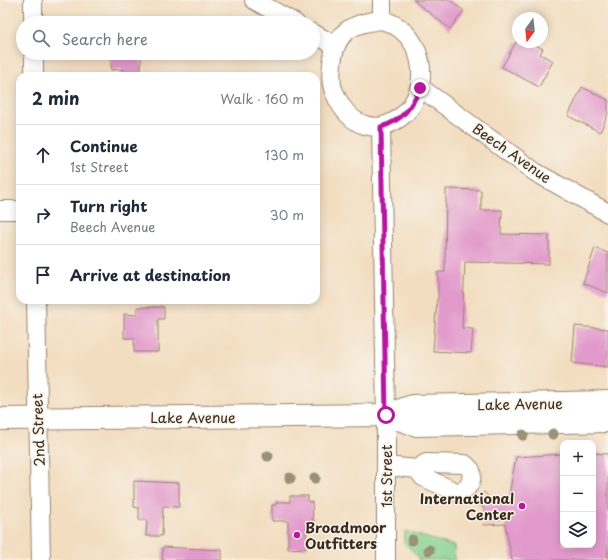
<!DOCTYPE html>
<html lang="en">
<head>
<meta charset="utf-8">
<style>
  body { margin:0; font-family:"Playpen Sans",sans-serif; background:#f6f6f7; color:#1f2937 }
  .controls { position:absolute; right:12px; bottom:12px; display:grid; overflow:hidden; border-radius:8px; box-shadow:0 2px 10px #0003 }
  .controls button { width:36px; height:36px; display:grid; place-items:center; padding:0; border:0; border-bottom:1px solid #e0e1e3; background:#fff; color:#1f2937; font:20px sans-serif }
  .compass { position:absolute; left:512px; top:12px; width:36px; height:36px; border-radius:50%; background:#fff; box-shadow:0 2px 10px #0003; rotate:195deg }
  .stop { position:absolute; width:12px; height:12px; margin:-9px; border:3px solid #b5179e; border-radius:50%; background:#fff }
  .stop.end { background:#b5179e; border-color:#fff; box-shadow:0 1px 4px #0008 }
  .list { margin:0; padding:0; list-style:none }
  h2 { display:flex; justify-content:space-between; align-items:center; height:52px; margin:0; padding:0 16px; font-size:17px }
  h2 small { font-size:13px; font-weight:400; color:#747a83 }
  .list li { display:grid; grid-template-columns:26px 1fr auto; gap:12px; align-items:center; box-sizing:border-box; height:60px; padding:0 16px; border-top:1px solid #e0e1e3 }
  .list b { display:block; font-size:15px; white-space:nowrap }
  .list p { margin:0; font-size:13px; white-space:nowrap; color:#747a83 }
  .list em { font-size:13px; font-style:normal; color:#747a83 }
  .icon { flex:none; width:22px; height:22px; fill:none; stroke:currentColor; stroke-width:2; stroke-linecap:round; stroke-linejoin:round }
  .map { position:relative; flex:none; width:608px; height:560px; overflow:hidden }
  .search { position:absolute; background:#fff; box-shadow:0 2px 10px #0003; left:16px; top:16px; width:304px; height:44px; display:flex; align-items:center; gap:10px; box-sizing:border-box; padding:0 14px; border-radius:22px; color:#747a83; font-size:15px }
  .panel { position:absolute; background:#fff; box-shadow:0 2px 10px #0003; left:16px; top:72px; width:304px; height:232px; border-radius:12px }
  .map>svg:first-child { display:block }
  .green { fill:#85d08c; stroke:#607d55 }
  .building { fill:#e29acc }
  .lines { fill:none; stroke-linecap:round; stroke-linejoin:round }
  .minor-casing { stroke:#97846f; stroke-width:20 }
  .major-casing { stroke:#97846f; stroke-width:24 }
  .minor { stroke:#fff; stroke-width:18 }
  .major { stroke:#fff; stroke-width:22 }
  .tree { fill:#989276 }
  .route { stroke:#b5179e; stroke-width:5 }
  .poi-dot { fill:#b5179e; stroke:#f7f3e8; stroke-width:1.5 }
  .labels { text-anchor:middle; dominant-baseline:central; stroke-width:3; stroke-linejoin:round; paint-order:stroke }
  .street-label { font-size:14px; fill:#3b2a1e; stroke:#f7f3e8 }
  .poi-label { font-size:14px; font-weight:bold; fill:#3b2a1e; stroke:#f7f3e8; text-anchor:end }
</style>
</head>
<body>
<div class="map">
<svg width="608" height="560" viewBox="0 0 608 560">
  <rect width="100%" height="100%" fill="#f7f3e8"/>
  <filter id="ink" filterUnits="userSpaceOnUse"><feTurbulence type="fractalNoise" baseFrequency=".025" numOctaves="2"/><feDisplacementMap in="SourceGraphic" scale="8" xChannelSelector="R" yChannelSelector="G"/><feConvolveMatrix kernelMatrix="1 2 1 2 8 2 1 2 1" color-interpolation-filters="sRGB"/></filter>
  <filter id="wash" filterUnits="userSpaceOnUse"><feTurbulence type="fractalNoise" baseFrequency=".012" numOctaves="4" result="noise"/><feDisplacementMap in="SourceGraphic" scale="16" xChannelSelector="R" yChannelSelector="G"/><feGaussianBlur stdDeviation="0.9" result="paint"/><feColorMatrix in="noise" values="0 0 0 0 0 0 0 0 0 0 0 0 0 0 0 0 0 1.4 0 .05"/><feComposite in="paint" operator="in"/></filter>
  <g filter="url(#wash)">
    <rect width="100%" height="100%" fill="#f3ddc0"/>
    <path class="green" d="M 405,531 L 454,546 L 455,560 L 418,560 L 418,557 L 404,543 Z"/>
    <g id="blocks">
      <path class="building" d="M 413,0 L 450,0 L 464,11 L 450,29 Z
        M 516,42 L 530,42 L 543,49 L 540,54 L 553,61 L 539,87 L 502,67 Z
        M 111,53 L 141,53 L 141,76 L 122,76 L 122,69 L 111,70 Z
        M 582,87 L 608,100 L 608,114 L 600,132 L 568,116 Z
        M 446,189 L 481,190 L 481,210 L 502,210 L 501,234 L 549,235 L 549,264 L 465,262 L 462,328 L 473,329 L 471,353 L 433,351 L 437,299 L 438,299 L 438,272 L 445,272 Z
        M 595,248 L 608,253 L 608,293 L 583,283 Z
        M 137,307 L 164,307 L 164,319 L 158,319 L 158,352 L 134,352 L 134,338 L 124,338 L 124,314 L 137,315 Z
        M 575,326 L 608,329 L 608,367 L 572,363 Z
        M 593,453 L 608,454 L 608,560 L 512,560 L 505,524 L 483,525 L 485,510 L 476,501 L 484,492 L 493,501 L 508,501 L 516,457 L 563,454 L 563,545 L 593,545 Z
        M 134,481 L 179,483 L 179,507 L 163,506 L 162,536 L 146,536 L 147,520 L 139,520 L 139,508 L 134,507 Z
        M 290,496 L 308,496 L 308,502 L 312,502 L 313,521 L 306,521 L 307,548 L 288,549 L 288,521 L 272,521 L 272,505 L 276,505 L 276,502 L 290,502 Z
        M 163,547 L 222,550 L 222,560 L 162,560 Z"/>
    </g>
  </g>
  <g filter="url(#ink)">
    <use href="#blocks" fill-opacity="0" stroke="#97846f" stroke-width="1"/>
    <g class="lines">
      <defs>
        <path id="minor" d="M 33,0 L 33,23
          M 254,0 L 295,23
          M 382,0 L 382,20
          M 382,20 C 397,24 407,32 414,45 C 445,105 367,166 335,94 C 330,84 331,74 332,64 C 335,31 352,23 382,20 Z
          M 313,33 L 334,45
          M 34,53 L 34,76
          M 421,88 L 535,172 L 608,213
          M 381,127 L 386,415 L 386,560
          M 0,210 L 20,210
          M 36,300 L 41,560
          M 386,466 L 417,469 L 423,477 L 456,492 C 469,491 473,481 471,470 L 465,464 L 426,463 L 417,469"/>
        <path id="major" d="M 386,415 L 413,406 L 608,402
          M 0,419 L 386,415 L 417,425 L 608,421"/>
      </defs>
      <use href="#minor" class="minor-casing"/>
      <use href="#major" class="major-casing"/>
      <use href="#minor" class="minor"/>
      <use href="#major" class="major"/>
    </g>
    <g class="tree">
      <circle cx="553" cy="434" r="5.5"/>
      <circle cx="523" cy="435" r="5.5"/>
      <circle cx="268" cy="456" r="5.5"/>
      <circle cx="290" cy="478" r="5.5"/>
      <circle cx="315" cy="478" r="5.5"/>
      <circle cx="412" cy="540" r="5.5"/>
      <circle cx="429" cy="550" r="5.5"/>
    </g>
  </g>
  <g class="lines" filter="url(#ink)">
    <path class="route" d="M 386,415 L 381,127 C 402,121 412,107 420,88"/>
  </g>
  <g class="poi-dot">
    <circle cx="522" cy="506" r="4"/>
    <circle cx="297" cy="535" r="4"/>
  </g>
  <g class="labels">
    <g class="street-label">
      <text transform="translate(512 153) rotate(35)">Beech Avenue</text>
      <text transform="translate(520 404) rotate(-1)">Lake Avenue</text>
      <text x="193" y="417">Lake Avenue</text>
      <text transform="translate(38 430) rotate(-92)">2nd Street</text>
      <text transform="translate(386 476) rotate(-90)">1st Street</text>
    </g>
    <g class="poi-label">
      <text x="514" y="498">International<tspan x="514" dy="16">Center</tspan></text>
      <text x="305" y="527" text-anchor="start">Broadmoor<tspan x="305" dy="16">Outfitters</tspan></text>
    </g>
  </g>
</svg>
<div class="controls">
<button>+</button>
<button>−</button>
<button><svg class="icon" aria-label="layers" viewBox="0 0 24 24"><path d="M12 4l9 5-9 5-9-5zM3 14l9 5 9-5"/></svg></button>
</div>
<svg class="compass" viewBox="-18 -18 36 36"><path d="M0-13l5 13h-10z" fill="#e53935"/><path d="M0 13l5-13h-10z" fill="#747a83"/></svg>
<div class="stop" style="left:386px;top:415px"></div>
<div class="stop end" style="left:420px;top:88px"></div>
<div class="search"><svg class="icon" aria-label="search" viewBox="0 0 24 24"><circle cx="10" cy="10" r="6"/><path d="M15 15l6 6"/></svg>Search here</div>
<section class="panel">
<h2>2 min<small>Walk · 160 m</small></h2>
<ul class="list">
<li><svg class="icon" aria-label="ahead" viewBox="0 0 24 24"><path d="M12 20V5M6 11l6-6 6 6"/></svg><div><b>Continue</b><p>1st Street</p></div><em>130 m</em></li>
<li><svg class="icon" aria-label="right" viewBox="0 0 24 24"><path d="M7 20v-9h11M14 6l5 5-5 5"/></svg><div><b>Turn right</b><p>Beech Avenue</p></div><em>30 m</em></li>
<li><svg class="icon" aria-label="arrive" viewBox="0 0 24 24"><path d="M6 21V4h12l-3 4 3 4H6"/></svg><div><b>Arrive at destination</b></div></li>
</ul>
</section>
</div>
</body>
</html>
